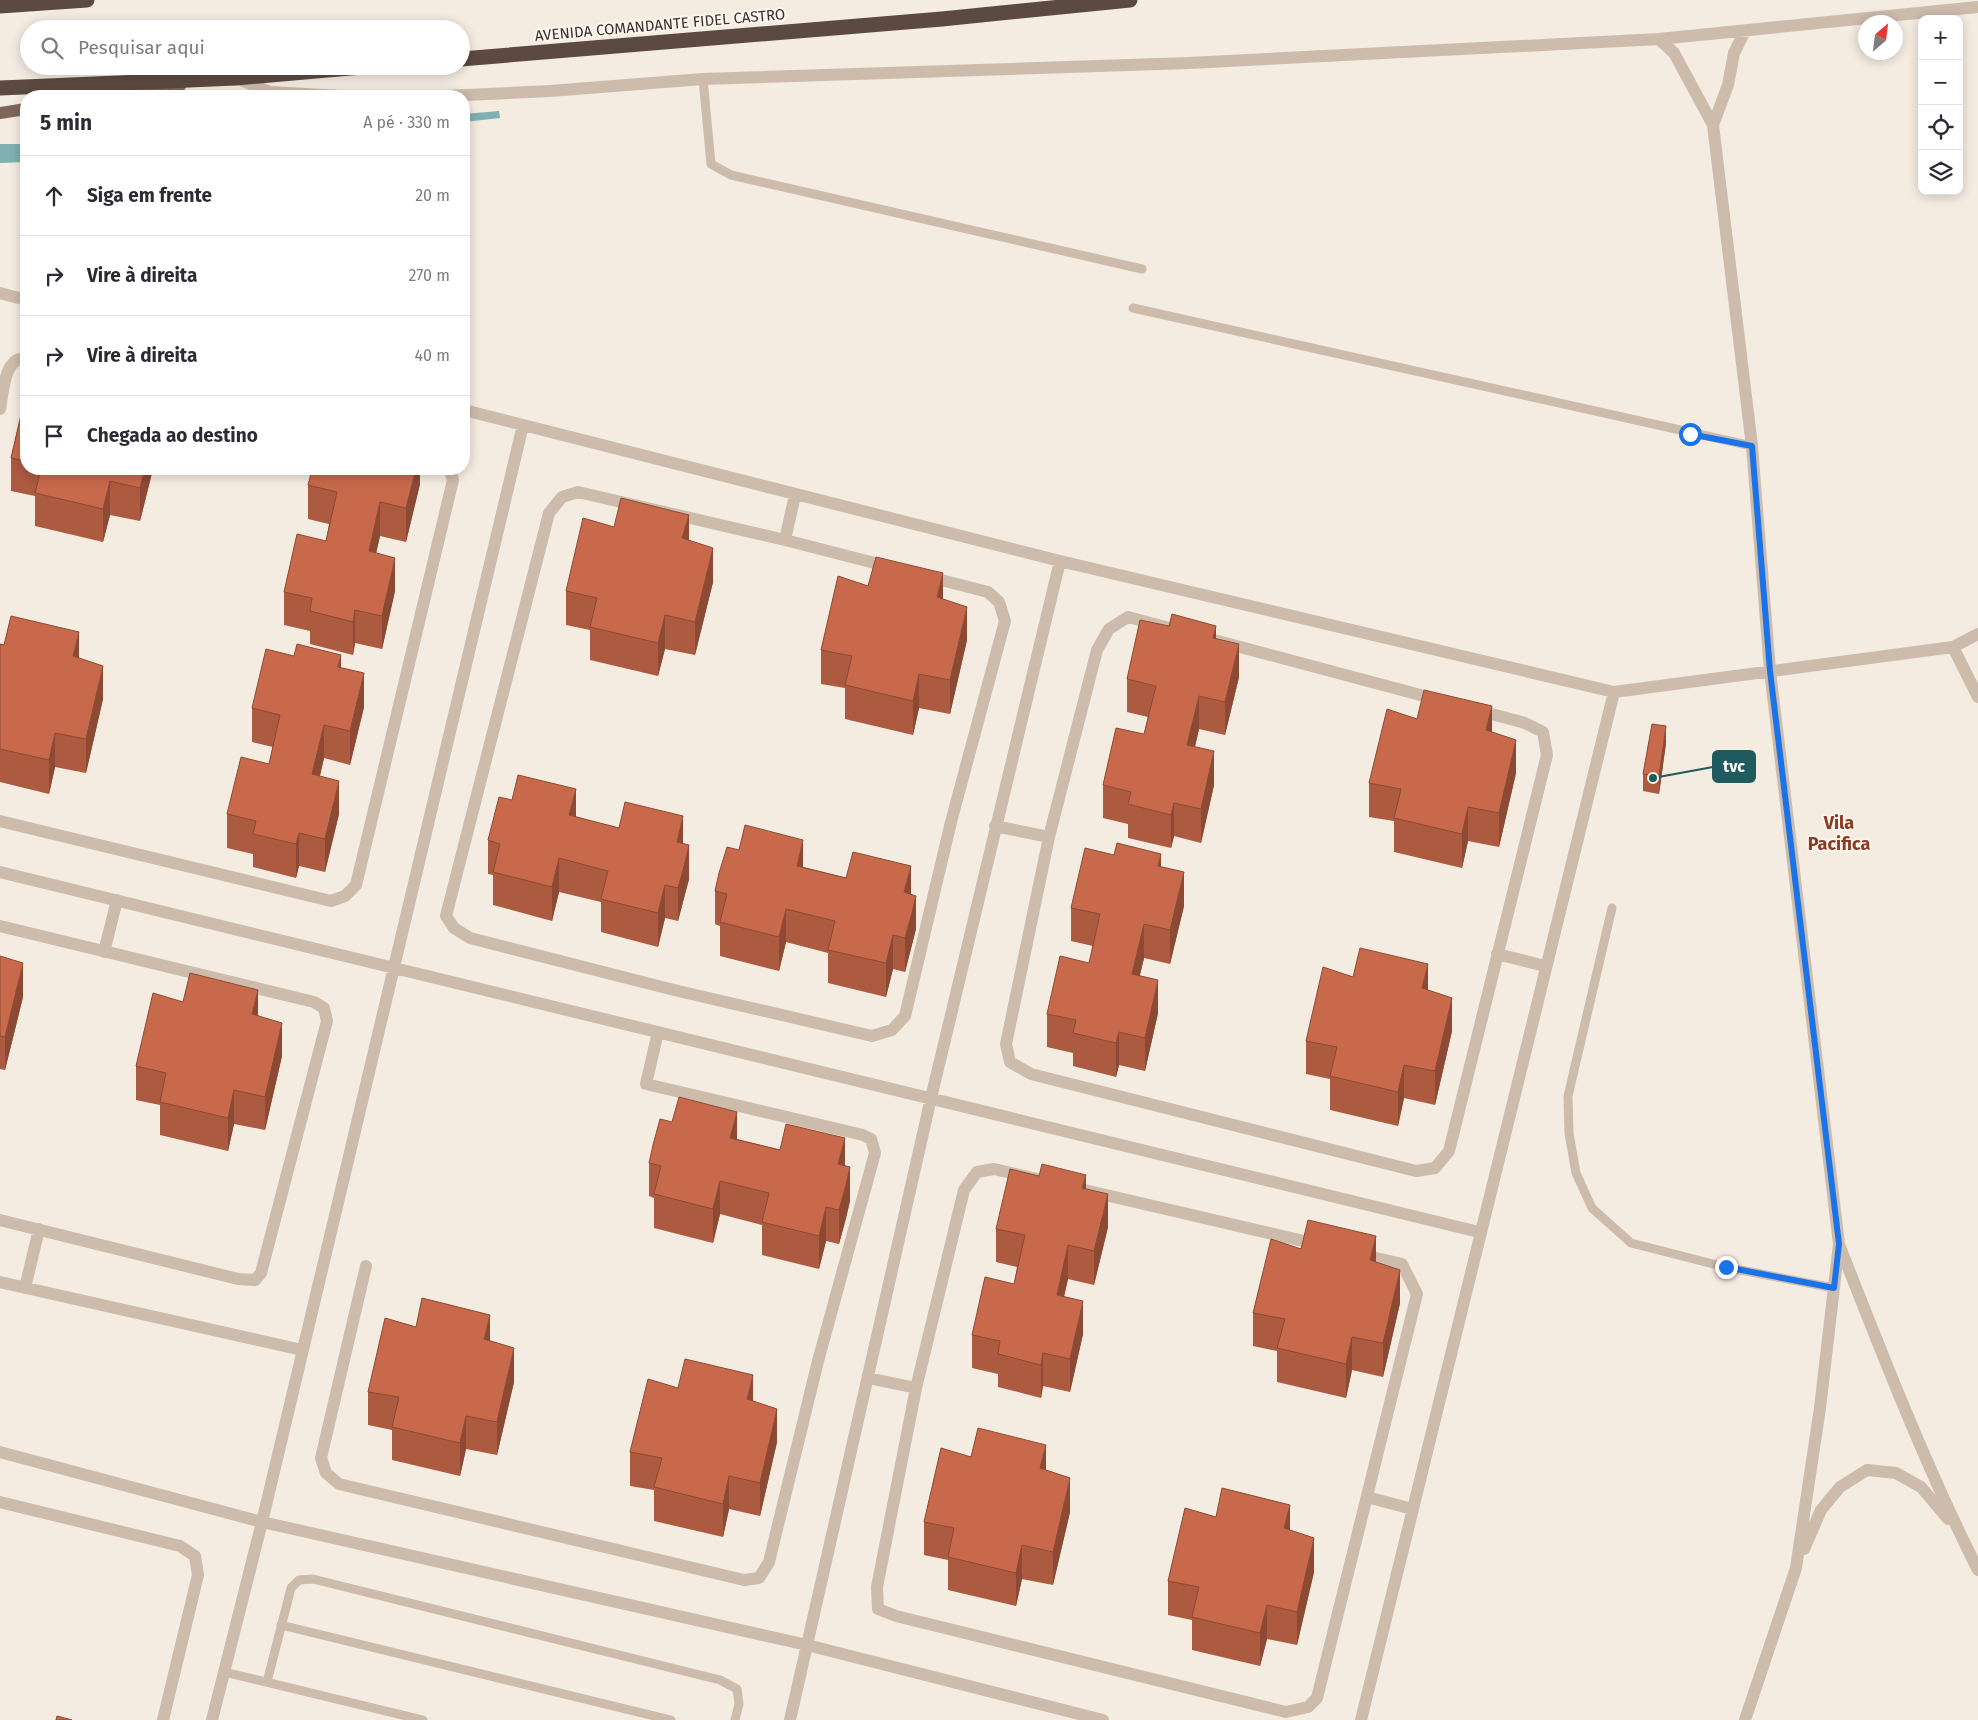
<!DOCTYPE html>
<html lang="pt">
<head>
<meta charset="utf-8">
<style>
  body { margin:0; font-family:"Fira Sans",sans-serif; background:#f2f2f3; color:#2b2b33 }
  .controls { position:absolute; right:15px; top:15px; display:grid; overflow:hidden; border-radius:10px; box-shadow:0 2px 12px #0003 }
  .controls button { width:45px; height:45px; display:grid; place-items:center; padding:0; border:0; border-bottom:1px solid #e1e1e2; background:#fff; color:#2b2b33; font:25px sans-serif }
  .compass { position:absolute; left:1858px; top:15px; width:45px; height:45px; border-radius:50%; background:#fff; box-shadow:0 2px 12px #0003; rotate:28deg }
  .stop { position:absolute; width:15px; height:15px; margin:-11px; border:4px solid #1a73e8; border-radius:50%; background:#fff }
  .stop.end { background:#1a73e8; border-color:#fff; box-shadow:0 1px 5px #0008 }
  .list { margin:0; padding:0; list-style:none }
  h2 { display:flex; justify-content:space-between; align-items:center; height:65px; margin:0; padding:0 20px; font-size:21px }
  h2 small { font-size:16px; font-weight:400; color:#7c7c81 }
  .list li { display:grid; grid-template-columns:32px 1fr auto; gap:15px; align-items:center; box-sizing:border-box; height:80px; padding:0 20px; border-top:1px solid #e1e1e2 }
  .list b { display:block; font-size:19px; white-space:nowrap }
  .list em { font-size:16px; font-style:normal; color:#7c7c81 }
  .icon { flex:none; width:28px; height:28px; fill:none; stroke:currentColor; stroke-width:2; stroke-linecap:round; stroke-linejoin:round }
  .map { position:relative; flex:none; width:1978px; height:1720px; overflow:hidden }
  .search { position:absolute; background:#fff; box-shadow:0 2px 12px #0003; left:20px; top:20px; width:450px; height:55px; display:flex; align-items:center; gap:12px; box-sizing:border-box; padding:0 18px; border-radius:28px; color:#7c7c81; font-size:19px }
  .panel { position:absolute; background:#fff; box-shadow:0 2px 12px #0003; left:20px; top:90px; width:450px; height:385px; border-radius:20px }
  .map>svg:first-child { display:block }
  .water { fill:#7fb0b2 }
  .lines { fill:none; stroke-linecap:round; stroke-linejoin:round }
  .service { stroke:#cdbbac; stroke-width:9 }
  .minor { stroke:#cdbbac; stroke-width:12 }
  .primary { stroke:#7d675c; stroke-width:12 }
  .motorway { stroke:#5c4a42; stroke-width:15 }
  .wall { fill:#ac5a40 }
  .shaded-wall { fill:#8c4a34 }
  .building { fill:#c8694b; stroke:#8c4a34 }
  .route { stroke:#1a73e8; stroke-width:6 }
  .labels { text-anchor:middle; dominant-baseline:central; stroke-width:4.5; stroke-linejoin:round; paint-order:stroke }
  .street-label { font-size:15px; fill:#3b302b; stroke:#fbf5ee }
  .quarter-label { font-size:18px; font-weight:bold; fill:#8c3b22; stroke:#fbf5ee }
  .leader { fill:none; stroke:#1f5a5e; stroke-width:2 }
  .callout-dot { fill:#1f5a5e; stroke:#fbf5ee; stroke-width:2 }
  .callout { fill:#1f5a5e; stroke:#1f5a5e; stroke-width:2 }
  .callout-label { font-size:16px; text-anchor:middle; font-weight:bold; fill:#fff }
</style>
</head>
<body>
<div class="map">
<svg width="1978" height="1720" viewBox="0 0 1978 1720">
  <rect width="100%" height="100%" fill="#f4ebe1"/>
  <path class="water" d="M 499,111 L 500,118 L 464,122 L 464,114 Z
    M 0,144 L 26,144 L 26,162 L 0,163 Z"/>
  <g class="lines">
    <path class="service" d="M 703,79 L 711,164 L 731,175 L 1142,269
      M 1133,308 L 1752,446
      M 1612,908 L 1568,1096 L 1569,1133 L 1576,1173 L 1592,1208 L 1631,1243 L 1725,1267 L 1834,1288
      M 281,1625 L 671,1720
      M 224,1672 L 423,1720
      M 267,1682 L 291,1588 L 299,1580 L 313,1579 L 720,1680 L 737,1689 L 739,1704 L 735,1720"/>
    <path class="minor" d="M 1659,39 L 1674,53 L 1713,125 L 1752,446 L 1770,671 L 1839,1244 L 1820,1408 L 1796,1568 L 1745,1720
      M 236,78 L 270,92 L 340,96
      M 444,96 L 550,91 L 703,79 L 1189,63 L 1659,39 L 1978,7
      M 1713,125 L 1728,85 L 1734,53 L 1745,31
      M 0,293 L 26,300
      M 0,409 C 3,395 4,355 26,359
      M 464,410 L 1060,561 L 1614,692 L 1953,647 L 1978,634
      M 578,492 L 785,540 L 988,592 L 999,602 L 1005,621 L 951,822 L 905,1016 L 892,1030 L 872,1036 L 674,990 L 470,938 L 454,928 L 446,916 L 549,513 L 562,497 Z
      M 785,540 L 795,495
      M 1128,617 L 1525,723 L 1543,732 L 1547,755 L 1449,1151 L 1435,1168 L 1416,1171 L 1031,1074 L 1010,1062 L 1006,1044 L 1049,837 L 1097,650 L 1109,629 Z
      M 1953,647 L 1978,697
      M 0,821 L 331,901 L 345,896 L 356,885 L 453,480 L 449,469
      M 995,826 L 1049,837
      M 0,872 L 1479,1232
      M 0,926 L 314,1002 L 324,1008 L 327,1021 L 261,1273 L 255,1280 L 238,1279 L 0,1220
      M 104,952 L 117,900
      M 1497,954 L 1545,966
      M 994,1169 L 1402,1264 L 1417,1294 L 1317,1698 L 1308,1707 L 1286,1712 L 896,1616 L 878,1609 L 877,1587 L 916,1388 L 964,1190 L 977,1172 Z
      M 1840,1247 C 1883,1356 1925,1465 1978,1570
      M 366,1266 L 321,1458 L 326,1473 L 339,1484 L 744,1580 L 759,1578 L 769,1562 L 818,1361 L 875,1153 L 871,1139 L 863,1135 L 646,1084 L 658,1032
      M 0,1282 L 302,1350
      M 25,1288 L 39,1229
      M 868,1378 L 916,1388
      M 0,1452 L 262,1522 L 807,1645 L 1103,1720
      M 1367,1497 L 1412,1509
      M 0,1502 L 180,1546 L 195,1556 L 198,1575 L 163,1720
      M 1804,1549 L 1821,1510 L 1840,1487 L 1867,1470 L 1896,1473 L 1921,1487 L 1948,1519
      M 212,1720 L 262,1522 L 523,425
      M 790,1720 L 931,1098 L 1060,561
      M 1361,1720 L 1614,692"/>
    <path class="primary" d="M 116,96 L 180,86
      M 0,113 L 26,109"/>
    <path class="motorway" d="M 0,6 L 87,0
      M 461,59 L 942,19 L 1130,0
      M 0,88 L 236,78 L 373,66"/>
  </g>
  <path class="wall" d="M 26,393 L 26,469 L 153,469 L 140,521 L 110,515 L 103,542 L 35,526 L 35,496 L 11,491 L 11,458 Z
    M 420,469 L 420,484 L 406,542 L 380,536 L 376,553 L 395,591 L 382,649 L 355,643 L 353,655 L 310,644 L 310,631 L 284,625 L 284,592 L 326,541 L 329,524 L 308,519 L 308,485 Z
    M 614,527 L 689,540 L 713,582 L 695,655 L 665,649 L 658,676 L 590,660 L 590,630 L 566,625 L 566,591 Z
    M 868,586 L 943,599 L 967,640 L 950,714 L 919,708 L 913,735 L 845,719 L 845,688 L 821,684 L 821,650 Z
    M 1216,638 L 1239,677 L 1225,735 L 1199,729 L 1195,747 L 1214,785 L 1201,843 L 1174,836 L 1171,848 L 1128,838 L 1128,824 L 1103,818 L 1103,785 L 1144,734 L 1148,717 L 1127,712 L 1127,679 Z
    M 0,644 L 79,658 L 103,699 L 86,773 L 55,767 L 49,794 L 0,782 Z
    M 341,668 L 364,707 L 350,765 L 324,758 L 320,776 L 339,814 L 325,872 L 299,866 L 296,878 L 253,867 L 253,854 L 227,848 L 227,814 L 269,764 L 273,747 L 252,742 L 252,708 Z
    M 1417,719 L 1492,732 L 1516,773 L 1499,847 L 1468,841 L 1462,868 L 1394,852 L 1394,821 L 1369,817 L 1369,783 Z
    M 1666,743 L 1659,794 L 1643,791 L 1643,774 Z
    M 576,817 L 683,844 L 689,879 L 678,921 L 665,918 L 658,947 L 601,932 L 601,902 L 559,892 L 552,921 L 493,905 L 493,875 L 488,874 L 488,840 Z
    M 803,867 L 911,894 L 916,929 L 905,972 L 893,969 L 886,997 L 828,983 L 828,953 L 786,942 L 779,971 L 720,956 L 720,926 L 715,924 L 715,891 Z
    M 1161,867 L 1184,906 L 1170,964 L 1144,958 L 1140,975 L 1158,1013 L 1145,1071 L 1119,1065 L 1116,1077 L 1073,1066 L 1073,1053 L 1047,1047 L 1047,1014 L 1089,963 L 1093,946 L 1071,941 L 1071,908 Z
    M 0,956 L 23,997 L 5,1070 L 0,1069 Z
    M 1353,977 L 1428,990 L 1452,1031 L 1435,1105 L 1404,1098 L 1398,1126 L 1330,1110 L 1330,1079 L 1306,1074 L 1306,1041 Z
    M 183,1002 L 258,1015 L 282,1056 L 265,1130 L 234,1124 L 228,1151 L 160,1135 L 160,1105 L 136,1100 L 136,1066 Z
    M 737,1139 L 845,1166 L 850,1201 L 846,1219 L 839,1244 L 826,1241 L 819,1269 L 762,1255 L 762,1225 L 720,1214 L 713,1243 L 654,1228 L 654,1198 L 649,1196 L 649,1163 Z
    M 1086,1188 L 1108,1227 L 1094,1285 L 1068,1279 L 1064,1296 L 1083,1334 L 1070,1392 L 1043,1386 L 1041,1398 L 998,1387 L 998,1374 L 972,1368 L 972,1335 L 1014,1284 L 1017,1267 L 996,1262 L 996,1229 Z
    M 1301,1249 L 1376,1262 L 1400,1303 L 1383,1377 L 1352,1370 L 1346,1398 L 1277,1382 L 1277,1351 L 1253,1346 L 1253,1313 Z
    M 490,1341 L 514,1382 L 497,1455 L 466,1449 L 460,1476 L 392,1460 L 392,1430 L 368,1425 L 368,1392 Z
    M 678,1388 L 753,1401 L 777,1442 L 760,1516 L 729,1509 L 723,1537 L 654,1521 L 654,1490 L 630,1486 L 630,1452 Z
    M 971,1457 L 1046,1470 L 1070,1512 L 1053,1585 L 1022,1579 L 1016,1606 L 948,1590 L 948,1560 L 924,1555 L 924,1522 Z
    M 1216,1517 L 1290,1530 L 1314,1572 L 1297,1645 L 1267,1639 L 1260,1666 L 1192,1650 L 1192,1620 L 1168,1615 L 1168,1581 Z"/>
  <path class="shaded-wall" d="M 145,469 L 153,469 L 140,521 L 140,488 Z
    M 416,469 L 420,469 L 420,484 L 406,542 L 406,508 Z
    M 110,481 L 110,515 L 103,542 L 103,509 Z
    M 380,502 L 380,536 L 369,585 L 369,551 Z
    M 689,515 L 689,548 L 682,538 Z
    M 713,548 L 713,582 L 695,655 L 695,622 Z
    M 395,558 L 395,591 L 382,649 L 382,616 Z
    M 943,573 L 943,607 L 937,597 Z
    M 967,607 L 967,640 L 950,714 L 950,680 Z
    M 355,610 L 355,643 L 353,655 L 353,622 Z
    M 665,615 L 665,649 L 658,676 L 658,643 Z
    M 1216,626 L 1216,659 L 1213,638 Z
    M 79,632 L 79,665 L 73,656 Z
    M 1239,644 L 1239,677 L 1225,735 L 1225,702 Z
    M 341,655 L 341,689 L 338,667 Z
    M 103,666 L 103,699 L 86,773 L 86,739 Z
    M 364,673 L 364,707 L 350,765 L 350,731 Z
    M 919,674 L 919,708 L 913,735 L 913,701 Z
    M 1199,696 L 1199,729 L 1187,779 L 1187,745 Z
    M 1492,706 L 1492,739 L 1486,730 Z
    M 324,725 L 324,758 L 312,808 L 312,774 Z
    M 1666,726 L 1666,743 L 1659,794 L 1659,776 Z
    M 55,733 L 55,767 L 49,794 L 49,760 Z
    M 1516,740 L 1516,773 L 1499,847 L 1499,813 Z
    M 1214,751 L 1214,785 L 1201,843 L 1201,809 Z
    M 339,781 L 339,814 L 325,872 L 325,839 Z
    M 576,789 L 576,823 L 569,815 Z
    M 1174,803 L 1174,836 L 1171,848 L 1171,815 Z
    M 1468,807 L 1468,841 L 1462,868 L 1462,834 Z
    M 683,816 L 683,850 L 677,842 Z
    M 299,833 L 299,866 L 296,878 L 296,844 Z
    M 803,840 L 803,873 L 797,866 Z
    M 689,845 L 689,879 L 678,921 L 678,888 Z
    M 1161,854 L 1161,888 L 1158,866 Z
    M 559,858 L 559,892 L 552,921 L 552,887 Z
    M 911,866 L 911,900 L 904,892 Z
    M 1184,872 L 1184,906 L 1170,964 L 1170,930 Z
    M 665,885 L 665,918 L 658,947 L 658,913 Z
    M 916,896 L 916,929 L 905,972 L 905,938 Z
    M 786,909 L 786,942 L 779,971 L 779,937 Z
    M 1144,924 L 1144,958 L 1132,1007 L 1132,974 Z
    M 893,935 L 893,969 L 886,997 L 886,963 Z
    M 23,963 L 23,997 L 5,1070 L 5,1037 Z
    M 1428,964 L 1428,998 L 1422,988 Z
    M 1158,980 L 1158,1013 L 1145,1071 L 1145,1038 Z
    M 258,990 L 258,1023 L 252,1014 Z
    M 1452,998 L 1452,1031 L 1435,1105 L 1435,1071 Z
    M 282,1023 L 282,1056 L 265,1130 L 265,1097 Z
    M 1119,1032 L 1119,1065 L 1116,1077 L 1116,1043 Z
    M 1404,1065 L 1404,1098 L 1398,1126 L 1398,1092 Z
    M 234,1090 L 234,1124 L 228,1151 L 228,1118 Z
    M 737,1112 L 737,1145 L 730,1138 Z
    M 845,1138 L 845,1172 L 838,1164 Z
    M 850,1167 L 850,1201 L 839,1244 L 839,1210 Z
    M 1086,1175 L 1086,1209 L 1082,1188 Z
    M 720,1181 L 720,1214 L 713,1243 L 713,1209 Z
    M 1108,1194 L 1108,1227 L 1094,1285 L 1094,1251 Z
    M 826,1207 L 826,1241 L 819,1269 L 819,1236 Z
    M 1376,1236 L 1376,1269 L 1370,1260 Z
    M 1068,1245 L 1068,1279 L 1057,1328 L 1057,1295 Z
    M 1400,1270 L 1400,1303 L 1383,1377 L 1383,1343 Z
    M 1083,1301 L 1083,1334 L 1070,1392 L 1070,1359 Z
    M 490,1315 L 490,1348 L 484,1339 Z
    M 1352,1337 L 1352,1370 L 1346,1398 L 1346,1364 Z
    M 514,1348 L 514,1382 L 497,1455 L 497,1422 Z
    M 1043,1353 L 1043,1386 L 1041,1398 L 1041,1365 Z
    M 753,1375 L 753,1409 L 747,1399 Z
    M 777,1409 L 777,1442 L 760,1516 L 760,1483 Z
    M 466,1416 L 466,1449 L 460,1476 L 460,1443 Z
    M 1046,1445 L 1046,1478 L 1040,1468 Z
    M 729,1476 L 729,1509 L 723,1537 L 723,1504 Z
    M 1070,1478 L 1070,1512 L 1053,1585 L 1053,1552 Z
    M 1290,1505 L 1290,1538 L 1284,1528 Z
    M 1314,1538 L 1314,1572 L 1297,1645 L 1297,1612 Z
    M 1022,1545 L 1022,1579 L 1016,1606 L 1016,1573 Z
    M 1267,1605 L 1267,1639 L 1260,1666 L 1260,1633 Z"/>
  <path class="building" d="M 26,393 L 26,461 L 11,458 Z
    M 41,469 L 145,469 L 140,488 L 110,481 L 103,509 L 35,493 Z
    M 312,469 L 416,469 L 406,508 L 380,502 L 369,551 L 395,558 L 382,616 L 355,610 L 353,622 L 310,611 L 312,598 L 284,592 L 297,534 L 326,541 L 337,492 L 308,485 Z
    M 621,498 L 689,515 L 682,538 L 713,548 L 695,622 L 665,615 L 658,643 L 590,627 L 597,598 L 566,591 L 583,518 L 614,527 Z
    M 876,557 L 943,573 L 937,597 L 967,607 L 950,680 L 919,674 L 913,701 L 845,685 L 852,656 L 821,650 L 838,576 L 868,586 Z
    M 1172,614 L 1216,626 L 1213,638 L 1239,644 L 1225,702 L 1199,696 L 1187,745 L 1214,751 L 1201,809 L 1174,803 L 1171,815 L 1128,804 L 1131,792 L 1103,785 L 1116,728 L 1144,734 L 1156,686 L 1127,679 L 1140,620 L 1169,626 Z
    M 11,616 L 79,632 L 73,656 L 103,666 L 86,739 L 55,733 L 49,760 L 0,749 L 0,644 L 4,645 Z
    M 297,644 L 341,655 L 338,667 L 364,673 L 350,731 L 324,725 L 312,774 L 339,781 L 325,839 L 299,833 L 296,844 L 253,834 L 256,821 L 227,814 L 241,757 L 269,764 L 280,715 L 252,708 L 266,649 L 294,656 Z
    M 1424,690 L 1492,706 L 1486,730 L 1516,740 L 1499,813 L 1468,807 L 1462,834 L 1394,818 L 1401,789 L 1369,783 L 1387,709 L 1417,719 Z
    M 1652,724 L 1666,726 L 1659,776 L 1643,774 Z
    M 518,775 L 576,789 L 569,815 L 619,828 L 625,802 L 683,816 L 677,842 L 689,845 L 685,863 L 678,888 L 665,885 L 658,913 L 601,899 L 608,871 L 559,858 L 552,887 L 493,872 L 500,844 L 488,840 L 499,797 L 512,800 Z
    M 745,825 L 803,840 L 797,866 L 846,878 L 853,852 L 911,866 L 904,892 L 916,896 L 912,913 L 905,938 L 893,935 L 886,963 L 828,950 L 835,921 L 786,909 L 779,937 L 720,922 L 727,894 L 715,891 L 719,873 L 727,847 L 739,850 Z
    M 1117,843 L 1161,854 L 1158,866 L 1184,872 L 1170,930 L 1144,924 L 1132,974 L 1158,980 L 1145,1038 L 1119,1032 L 1116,1043 L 1073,1033 L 1076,1020 L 1047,1014 L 1060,956 L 1089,963 L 1100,914 L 1071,908 L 1085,848 L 1114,855 Z
    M 1360,948 L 1428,964 L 1422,988 L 1452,998 L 1435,1071 L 1404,1065 L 1398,1092 L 1330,1076 L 1337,1047 L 1306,1041 L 1323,967 L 1353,977 Z
    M 0,956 L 23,963 L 5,1037 L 0,1036 Z
    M 190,973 L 258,990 L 252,1014 L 282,1023 L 265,1097 L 234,1090 L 228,1118 L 160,1102 L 166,1073 L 136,1066 L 153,993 L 183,1002 Z
    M 679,1097 L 737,1112 L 730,1138 L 780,1150 L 786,1124 L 845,1138 L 838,1164 L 850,1167 L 846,1185 L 839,1210 L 826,1207 L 819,1236 L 762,1222 L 769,1193 L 720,1181 L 713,1209 L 654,1194 L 661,1166 L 649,1163 L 653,1145 L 660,1119 L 672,1122 Z
    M 1042,1164 L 1086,1175 L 1082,1188 L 1108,1194 L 1094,1251 L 1068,1245 L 1057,1295 L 1083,1301 L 1070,1359 L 1043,1353 L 1041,1365 L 998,1354 L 1000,1341 L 972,1335 L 985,1277 L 1014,1284 L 1025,1235 L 996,1229 L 1010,1169 L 1039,1176 Z
    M 1308,1220 L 1376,1236 L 1370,1260 L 1400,1270 L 1383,1343 L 1352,1337 L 1346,1364 L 1277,1348 L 1285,1319 L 1253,1313 L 1271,1239 L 1301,1249 Z
    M 422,1298 L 490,1315 L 484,1339 L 514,1348 L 497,1422 L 466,1416 L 460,1443 L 392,1427 L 399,1397 L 368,1392 L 385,1318 L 416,1327 Z
    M 685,1359 L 753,1375 L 747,1399 L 777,1409 L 760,1483 L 729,1476 L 723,1504 L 654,1487 L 662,1458 L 630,1452 L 648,1379 L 678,1388 Z
    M 978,1428 L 1046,1445 L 1040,1468 L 1070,1478 L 1053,1552 L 1022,1545 L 1016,1573 L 948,1557 L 954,1528 L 924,1522 L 941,1448 L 971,1457 Z
    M 1222,1488 L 1290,1505 L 1284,1528 L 1314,1538 L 1297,1612 L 1267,1605 L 1260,1633 L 1192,1617 L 1199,1587 L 1168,1581 L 1185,1508 L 1216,1517 Z
    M 57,1716 L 72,1720 L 56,1720 Z"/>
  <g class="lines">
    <path class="route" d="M 1690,434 L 1752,446 L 1770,671 L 1839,1244 L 1834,1288 L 1726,1267"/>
  </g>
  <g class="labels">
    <g class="street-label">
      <text transform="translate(660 25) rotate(-5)">AVENIDA COMANDANTE FIDEL CASTRO</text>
    </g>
    <g class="quarter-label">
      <text x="1839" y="823">Vila<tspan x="1839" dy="21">Pacifica</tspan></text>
    </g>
  </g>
  <path class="leader" d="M1653 778L1713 767"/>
  <circle class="callout-dot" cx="1653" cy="778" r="5"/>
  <rect class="callout" x="1713" y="751" width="42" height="31" rx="5"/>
  <g class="callout-label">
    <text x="1734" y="772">tvc</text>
  </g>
</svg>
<div class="controls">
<button>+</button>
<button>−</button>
<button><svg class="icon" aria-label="locate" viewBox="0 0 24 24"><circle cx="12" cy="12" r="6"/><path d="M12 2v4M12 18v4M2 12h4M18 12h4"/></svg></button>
<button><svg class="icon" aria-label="layers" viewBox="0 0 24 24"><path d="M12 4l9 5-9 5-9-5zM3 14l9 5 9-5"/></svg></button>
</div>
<svg class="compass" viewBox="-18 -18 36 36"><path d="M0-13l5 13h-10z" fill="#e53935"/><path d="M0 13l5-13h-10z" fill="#7c7c81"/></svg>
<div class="stop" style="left:1690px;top:434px"></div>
<div class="stop end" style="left:1726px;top:1267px"></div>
<div class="search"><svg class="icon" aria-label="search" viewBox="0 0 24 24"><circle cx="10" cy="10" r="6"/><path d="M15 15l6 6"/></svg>Pesquisar aqui</div>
<section class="panel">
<h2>5 min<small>A pé · 330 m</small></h2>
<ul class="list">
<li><svg class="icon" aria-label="ahead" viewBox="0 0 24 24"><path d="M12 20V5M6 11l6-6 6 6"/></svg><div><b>Siga em frente</b></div><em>20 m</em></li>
<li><svg class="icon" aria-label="right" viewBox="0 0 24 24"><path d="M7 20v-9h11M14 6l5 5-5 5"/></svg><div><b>Vire à direita</b></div><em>270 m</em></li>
<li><svg class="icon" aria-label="right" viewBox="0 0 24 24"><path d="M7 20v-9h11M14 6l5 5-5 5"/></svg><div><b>Vire à direita</b></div><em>40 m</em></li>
<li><svg class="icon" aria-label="arrive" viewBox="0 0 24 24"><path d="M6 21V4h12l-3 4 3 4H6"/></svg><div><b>Chegada ao destino</b></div></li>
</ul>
</section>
</div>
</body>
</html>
